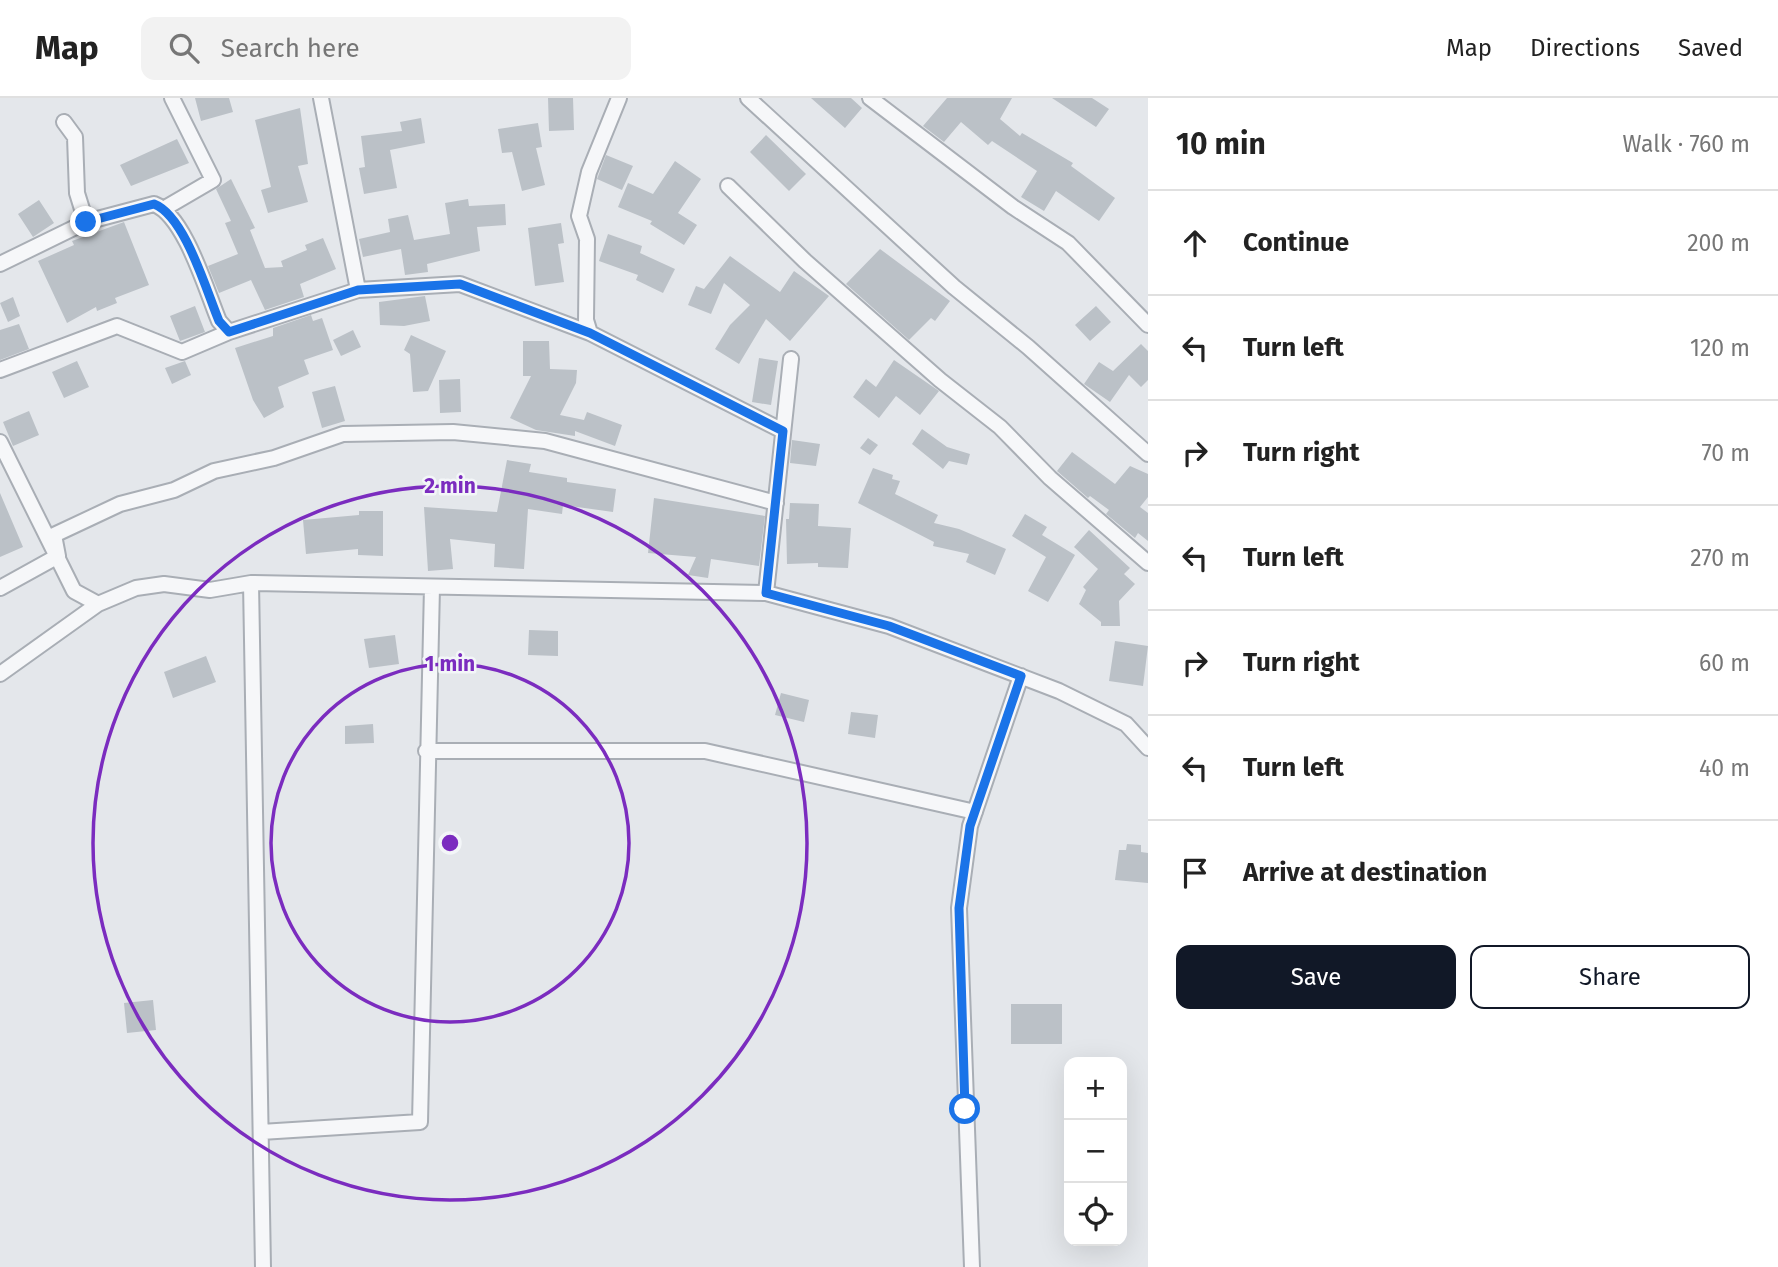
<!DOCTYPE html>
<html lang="en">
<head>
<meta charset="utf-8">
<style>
  body { margin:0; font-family:"Fira Sans",sans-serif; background:#f2f2f2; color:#222 }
  .controls { position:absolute; right:21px; bottom:21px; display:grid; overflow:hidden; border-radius:14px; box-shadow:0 7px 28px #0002 }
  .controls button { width:63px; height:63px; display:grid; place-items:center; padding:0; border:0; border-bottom:2px solid #e0e0e0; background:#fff; color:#222; font:35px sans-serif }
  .stop { position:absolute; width:21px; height:21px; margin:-16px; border:5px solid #1a73e8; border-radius:50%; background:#fff }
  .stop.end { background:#1a73e8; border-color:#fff; box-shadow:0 2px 7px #0008 }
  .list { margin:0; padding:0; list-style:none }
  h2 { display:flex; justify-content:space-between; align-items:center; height:91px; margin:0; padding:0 28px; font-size:30px }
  h2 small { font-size:23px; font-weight:400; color:#767676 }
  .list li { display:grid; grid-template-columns:46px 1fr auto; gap:21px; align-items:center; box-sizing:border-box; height:105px; padding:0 28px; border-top:2px solid #e0e0e0 }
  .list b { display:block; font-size:26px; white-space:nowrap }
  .list em { font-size:23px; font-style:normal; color:#767676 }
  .actions { display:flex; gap:14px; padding:21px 28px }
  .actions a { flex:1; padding:16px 0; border:2px solid #111827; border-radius:14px; text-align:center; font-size:24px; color:#111827 }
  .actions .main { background:#111827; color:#fff }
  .icon { flex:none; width:38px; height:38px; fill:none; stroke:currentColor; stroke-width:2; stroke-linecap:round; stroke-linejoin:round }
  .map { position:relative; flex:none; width:1148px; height:1169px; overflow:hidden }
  header { display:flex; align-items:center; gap:42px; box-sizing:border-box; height:98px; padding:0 35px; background:#fff; border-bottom:2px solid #e0e0e0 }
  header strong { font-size:33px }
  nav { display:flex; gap:38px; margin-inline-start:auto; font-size:24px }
  .search { width:490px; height:63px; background:#f2f2f2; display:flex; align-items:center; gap:18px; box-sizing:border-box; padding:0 24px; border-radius:14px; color:#767676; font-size:26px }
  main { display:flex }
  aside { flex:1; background:#fff }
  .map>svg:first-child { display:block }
  .building { fill:#bbc1c7 }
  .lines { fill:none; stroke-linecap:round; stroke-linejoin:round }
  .minor-casing { stroke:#a9aeb5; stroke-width:18 }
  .minor { stroke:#f6f7f9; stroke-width:14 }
  .route { stroke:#1a73e8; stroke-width:9 }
  .ring { fill:none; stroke:#7b2cbf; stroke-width:3.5 }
  .centre { fill:#7b2cbf; stroke:#f3f6f8; stroke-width:3.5 }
  .ring-label { font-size:21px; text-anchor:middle; font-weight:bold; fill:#7b2cbf; stroke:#f3f6f8; stroke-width:5; stroke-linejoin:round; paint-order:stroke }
</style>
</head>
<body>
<header>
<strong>Map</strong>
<div class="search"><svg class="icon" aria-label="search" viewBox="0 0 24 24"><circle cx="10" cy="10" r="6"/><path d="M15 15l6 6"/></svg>Search here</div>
<nav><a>Map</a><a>Directions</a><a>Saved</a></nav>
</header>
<main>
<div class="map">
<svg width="1148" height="1169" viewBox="0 0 1148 1169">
  <rect width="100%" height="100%" fill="#e4e7eb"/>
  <path class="building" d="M 195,0 L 229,0 L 233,14 L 201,23 Z
    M 548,0 L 573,0 L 574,32 L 549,33 Z
    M 811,0 L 851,0 L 862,10 L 845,30 Z
    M 947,0 L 1012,0 L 1000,21 L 1020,38 L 1022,35 L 1073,65 L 1071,68 L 1115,100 L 1099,123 L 1056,93 L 1044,113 L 1021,99 L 1037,73 L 992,43 L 988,47 L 961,24 L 944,44 L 923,28 Z
    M 1052,0 L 1092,0 L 1109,11 L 1096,29 Z
    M 300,10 L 308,66 L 298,68 L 308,104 L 268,115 L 261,92 L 271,89 L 255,22 Z
    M 421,20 L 425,45 L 390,52 L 397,90 L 364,96 L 359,70 L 365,69 L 361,38 L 402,33 L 400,24 Z
    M 538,25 L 542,49 L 536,50 L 545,87 L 522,93 L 512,54 L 502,55 L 498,31 Z
    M 766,37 L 806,76 L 789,93 L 750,54 Z
    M 177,41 L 189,65 L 131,88 L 120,67 Z
    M 606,57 L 633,68 L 622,92 L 597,81 Z
    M 675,63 L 701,81 L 678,115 L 697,127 L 684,147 L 650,126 L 652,123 L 618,109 L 628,85 L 653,96 Z
    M 231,81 L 255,130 L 250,132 L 265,170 L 283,169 L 281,163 L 307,152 L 305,147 L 323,140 L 336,171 L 300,186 L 304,199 L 265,212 L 251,182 L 219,195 L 208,168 L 238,156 L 225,125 L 231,123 L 216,91 Z
    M 468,101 L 469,108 L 505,106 L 506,127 L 477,129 L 480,153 L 427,166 L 428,174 L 405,177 L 401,151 L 363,159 L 359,141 L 390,134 L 388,121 L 408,117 L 414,142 L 450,136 L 445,105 Z
    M 39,102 L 54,125 L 33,139 L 18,116 Z
    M 124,124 L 149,187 L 115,200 L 117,205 L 97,213 L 96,209 L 67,225 L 38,163 L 74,147 L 72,143 Z
    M 561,125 L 564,145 L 558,146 L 564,184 L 535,188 L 528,130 Z
    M 608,136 L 642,148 L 640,155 L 675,171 L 663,195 L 636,182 L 638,177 L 599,163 Z
    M 880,151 L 950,203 L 935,223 L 931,220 L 909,242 L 846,186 Z
    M 730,158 L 780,194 L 794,173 L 829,198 L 790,243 L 766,221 L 739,266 L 715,251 L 730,227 L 750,207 L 724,185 L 711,216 L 688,207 L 696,188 L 704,191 Z
    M 425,198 L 430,223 L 404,228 L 380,227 L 379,204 Z
    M 13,199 L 20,218 L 8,224 L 0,205 Z
    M 195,208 L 205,234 L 180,243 L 170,218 Z
    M 1096,208 L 1111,224 L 1090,243 L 1075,227 Z
    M 311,217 L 313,223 L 322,220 L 333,252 L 304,262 L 309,276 L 278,289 L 284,309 L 264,320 L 253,302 L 235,250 L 273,238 L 273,230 Z
    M 19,226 L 29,251 L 0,262 L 0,232 Z
    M 353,232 L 361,249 L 341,258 L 333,242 Z
    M 411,237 L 446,253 L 428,293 L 413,294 L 410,256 L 404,252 Z
    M 523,243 L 549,243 L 550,271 L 577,272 L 576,285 L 560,317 L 584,322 L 587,314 L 622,327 L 615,348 L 575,333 L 575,338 L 536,332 L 510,320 L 531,278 L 523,278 Z
    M 1141,246 L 1148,253 L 1148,282 L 1141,289 L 1129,277 L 1110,304 L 1084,286 L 1099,264 L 1113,273 Z
    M 759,260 L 778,263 L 771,307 L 752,304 Z
    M 894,262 L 939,293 L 920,317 L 896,298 L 879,320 L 853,299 L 866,281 L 876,289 Z
    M 77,263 L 89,289 L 64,300 L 52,274 Z
    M 185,263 L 191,277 L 172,286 L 165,270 Z
    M 460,281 L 461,314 L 440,315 L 439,282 Z
    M 335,288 L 345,323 L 322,330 L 312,294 Z
    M 29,313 L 39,337 L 13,348 L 3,324 Z
    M 922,331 L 947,349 L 970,356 L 967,367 L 949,363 L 943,371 L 912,346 Z
    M 868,340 L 878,347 L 870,357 L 860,350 Z
    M 792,342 L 820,346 L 816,368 L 790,365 Z
    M 1072,354 L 1115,386 L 1130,368 L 1148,376 L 1148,399 L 1140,409 L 1148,415 L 1148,443 L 1138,435 L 1135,440 L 1106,416 L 1109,412 L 1090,398 L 1088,400 L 1057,373 Z
    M 507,362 L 531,366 L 529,374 L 567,380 L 567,384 L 616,391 L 613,414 L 563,407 L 562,416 L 528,411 L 524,471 L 494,469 L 495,446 L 450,441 L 453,471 L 428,473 L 424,409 L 497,414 Z
    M 873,370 L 893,377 L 892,381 L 900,383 L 895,396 L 938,417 L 934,425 L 959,431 L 1006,451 L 995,477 L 966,464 L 969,456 L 933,448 L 934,444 L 858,405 Z
    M 0,395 L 23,449 L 0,459 Z
    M 654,400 L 765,418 L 759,468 L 711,461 L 708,480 L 688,477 L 696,459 L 648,455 Z
    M 790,405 L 819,406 L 818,428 L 851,430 L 848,470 L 818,469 L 818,465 L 787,466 L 786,421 L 789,421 Z
    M 359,413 L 383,413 L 383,458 L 358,457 L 358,451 L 306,456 L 303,422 L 359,417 Z
    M 1025,416 L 1047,429 L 1042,437 L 1075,457 L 1048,504 L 1028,493 L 1046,459 L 1012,438 Z
    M 1089,432 L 1130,470 L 1124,476 L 1135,486 L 1119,503 L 1120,528 L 1101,528 L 1101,524 L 1079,506 L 1086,492 L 1083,489 L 1098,471 L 1074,449 Z
    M 529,532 L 558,533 L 558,558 L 528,557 Z
    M 395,537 L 399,566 L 369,570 L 364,541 Z
    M 1115,543 L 1148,548 L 1143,588 L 1109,583 Z
    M 206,558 L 216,584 L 173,600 L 164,574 Z
    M 781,595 L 809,602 L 804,624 L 775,617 Z
    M 851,614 L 878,617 L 875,640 L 848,636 Z
    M 373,626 L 374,645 L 345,646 L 345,628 Z
    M 1127,746 L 1141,747 L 1141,754 L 1148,755 L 1148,785 L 1115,782 L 1119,752 L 1126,752 Z
    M 153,902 L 156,932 L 127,935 L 124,905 Z
    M 1011,906 L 1062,906 L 1062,946 L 1011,946 Z"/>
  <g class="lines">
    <defs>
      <path id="minor" d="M 321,0 L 358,192
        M 748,0 L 954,189 L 1028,249 L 1148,356
        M 870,0 L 1013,109 L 1068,145 L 1148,227
        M 64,24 L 75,39 L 77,95 L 86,124 L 154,106 C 185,118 206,192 219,223 L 229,234 L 358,192 L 460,186 L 590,235 L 783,333
        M 728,88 L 805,163 L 940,282 L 1000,329 L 1050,380 L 1148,465
        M 165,110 L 213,82 L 172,0
        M 0,166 L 86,124
        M 590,235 L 586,222 L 587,141 L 579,118 L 589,74 L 619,0
        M 0,272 L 117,228 L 182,254 L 229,234
        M 0,344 L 74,493 L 98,506
        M 251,485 L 263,1169
        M 0,490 L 58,458 L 54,437 L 120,406 L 174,392 L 214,373 L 274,360 L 343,336 L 453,334 L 545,343 L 776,405
        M 766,495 L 791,261
        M 0,576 L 98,506 L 136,490 L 164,486 L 210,492 L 251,485 L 766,495 L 889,528 L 1059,593 L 1126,626 L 1148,650
        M 426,653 L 705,653 L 975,714
        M 261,1034 L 420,1024 L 432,489
        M 972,1169 L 959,810 L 970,728 L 1021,578"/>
    </defs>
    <use href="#minor" class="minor-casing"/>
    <use href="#minor" class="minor"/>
  </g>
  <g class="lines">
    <path class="route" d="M 86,124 L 154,106 C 185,118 206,192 219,223 L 229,234 L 358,192 L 460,186 L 590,235 L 783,333 L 766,495 L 889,528 L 1021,578 L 970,728 L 959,810 L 965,1011"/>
  </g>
  <g class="ring">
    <circle cx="450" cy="745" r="179"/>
    <circle cx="450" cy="745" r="357"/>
  </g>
  <circle cx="450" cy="745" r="10" class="centre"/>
  <g class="ring-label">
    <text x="450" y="395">2 min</text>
    <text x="450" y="573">1 min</text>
  </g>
</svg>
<div class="controls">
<button>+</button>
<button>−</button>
<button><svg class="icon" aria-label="locate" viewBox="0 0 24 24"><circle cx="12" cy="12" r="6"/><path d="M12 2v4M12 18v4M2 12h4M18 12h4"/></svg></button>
</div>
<div class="stop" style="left:965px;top:1011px"></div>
<div class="stop end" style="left:86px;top:124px"></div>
</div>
<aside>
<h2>10 min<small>Walk · 760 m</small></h2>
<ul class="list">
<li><svg class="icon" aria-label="ahead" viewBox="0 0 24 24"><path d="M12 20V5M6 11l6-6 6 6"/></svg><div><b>Continue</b></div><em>200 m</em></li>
<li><svg class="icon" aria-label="left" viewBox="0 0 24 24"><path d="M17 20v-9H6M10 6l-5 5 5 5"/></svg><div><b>Turn left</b></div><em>120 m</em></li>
<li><svg class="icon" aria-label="right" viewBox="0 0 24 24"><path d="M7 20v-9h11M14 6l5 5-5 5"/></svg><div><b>Turn right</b></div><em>70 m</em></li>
<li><svg class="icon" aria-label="left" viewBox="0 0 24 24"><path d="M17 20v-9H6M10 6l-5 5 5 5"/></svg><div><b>Turn left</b></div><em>270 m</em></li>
<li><svg class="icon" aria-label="right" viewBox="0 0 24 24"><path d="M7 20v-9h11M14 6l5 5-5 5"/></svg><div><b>Turn right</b></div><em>60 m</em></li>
<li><svg class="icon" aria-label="left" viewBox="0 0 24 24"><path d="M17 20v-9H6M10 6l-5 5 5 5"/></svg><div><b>Turn left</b></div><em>40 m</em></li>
<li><svg class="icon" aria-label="arrive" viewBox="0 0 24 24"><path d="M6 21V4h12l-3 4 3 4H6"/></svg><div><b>Arrive at destination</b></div></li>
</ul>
<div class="actions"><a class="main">Save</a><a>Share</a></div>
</aside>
</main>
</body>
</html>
